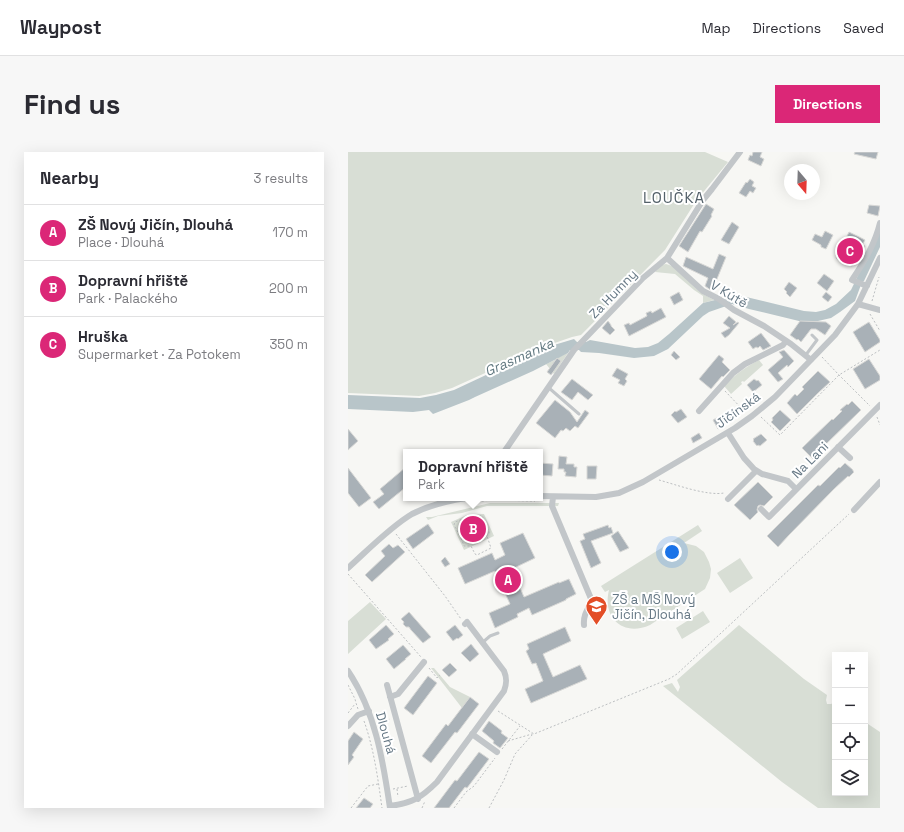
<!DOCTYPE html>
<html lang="en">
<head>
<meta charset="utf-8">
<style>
  body { margin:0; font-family:"Space Grotesk",sans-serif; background:#f7f7f7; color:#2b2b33 }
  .controls { position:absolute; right:12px; bottom:12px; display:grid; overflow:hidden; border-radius:0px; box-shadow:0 4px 16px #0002 }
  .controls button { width:36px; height:36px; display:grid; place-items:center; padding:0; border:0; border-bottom:1px solid #e1e1e2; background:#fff; color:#2b2b33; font:20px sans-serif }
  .compass { position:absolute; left:436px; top:12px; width:36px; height:36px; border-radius:50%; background:#fff; box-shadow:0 4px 16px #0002; rotate:161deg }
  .you { position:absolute; left:324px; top:400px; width:14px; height:14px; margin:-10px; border:3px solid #fff; border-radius:50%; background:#1a73e8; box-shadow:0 0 0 6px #1a73e833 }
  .badge { display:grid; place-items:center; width:26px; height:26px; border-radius:50%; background:#db2777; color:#fff; font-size:13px; font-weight:700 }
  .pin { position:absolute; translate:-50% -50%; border:2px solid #fff; box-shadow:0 1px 4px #0006 }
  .popup { position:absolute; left:55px; top:297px; width:140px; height:52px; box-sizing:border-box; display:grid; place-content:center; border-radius:0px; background:#fff; filter:drop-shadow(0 1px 3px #0005); font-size:13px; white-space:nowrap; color:#7c7c81 }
  .popup b { font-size:15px; color:#2b2b33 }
  .popup::after { content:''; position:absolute; left:50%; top:100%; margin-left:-8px; border:8px solid transparent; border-top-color:#fff }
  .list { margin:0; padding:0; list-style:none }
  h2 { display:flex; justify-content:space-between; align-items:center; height:52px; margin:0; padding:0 16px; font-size:17px }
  h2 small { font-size:13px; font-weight:400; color:#7c7c81 }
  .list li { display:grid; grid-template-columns:26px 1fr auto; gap:12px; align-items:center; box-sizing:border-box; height:56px; padding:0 16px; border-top:1px solid #e1e1e2 }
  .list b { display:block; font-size:15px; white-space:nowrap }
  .list p { margin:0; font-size:13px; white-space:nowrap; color:#7c7c81 }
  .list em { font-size:13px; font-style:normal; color:#7c7c81 }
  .icon { flex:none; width:22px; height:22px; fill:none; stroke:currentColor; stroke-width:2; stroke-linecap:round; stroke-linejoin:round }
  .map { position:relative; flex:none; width:532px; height:656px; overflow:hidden; border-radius:0px }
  header { display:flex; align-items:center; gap:24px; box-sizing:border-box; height:56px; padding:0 20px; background:#fff; border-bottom:1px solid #e1e1e2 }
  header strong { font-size:19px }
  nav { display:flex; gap:22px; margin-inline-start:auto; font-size:14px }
  .intro { display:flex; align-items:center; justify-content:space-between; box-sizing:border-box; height:96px; padding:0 24px }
  h1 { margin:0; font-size:28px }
  .button { padding:10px 18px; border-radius:0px; background:#db2777; color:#fff; font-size:14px; font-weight:700 }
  main { display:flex; gap:24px; padding:0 24px }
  aside { flex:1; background:#fff; border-radius:0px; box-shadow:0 4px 16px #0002 }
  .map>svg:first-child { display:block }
  .green { fill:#d8ded5 }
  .water { fill:#b8c5c9 }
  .building { fill:#a9b1b7; stroke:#d8d8d6 }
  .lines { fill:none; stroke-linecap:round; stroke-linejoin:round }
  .path { stroke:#bcbfc1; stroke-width:1; stroke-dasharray:2 2; stroke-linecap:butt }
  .service { stroke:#c2c6c9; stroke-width:3 }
  .minor { stroke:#c2c6c9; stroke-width:6 }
  .labels { text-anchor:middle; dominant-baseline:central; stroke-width:4; stroke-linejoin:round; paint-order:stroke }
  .street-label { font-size:13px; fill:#667885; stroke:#fff }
  .poi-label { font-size:13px; fill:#667885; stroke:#fff; text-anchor:start }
  .water-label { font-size:14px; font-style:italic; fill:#627981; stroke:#fff }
  .quarter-label { font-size:15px; letter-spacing:1px; fill:#54616a; stroke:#fff }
</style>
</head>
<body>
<header>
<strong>Waypost</strong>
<nav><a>Map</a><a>Directions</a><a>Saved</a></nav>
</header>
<div class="intro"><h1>Find us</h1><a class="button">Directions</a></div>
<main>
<aside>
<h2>Nearby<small>3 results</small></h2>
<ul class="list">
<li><span class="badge">A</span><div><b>ZŠ Nový Jičín, Dlouhá</b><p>Place · Dlouhá</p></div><em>170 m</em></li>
<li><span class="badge">B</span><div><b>Dopravní hřiště</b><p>Park · Palackého</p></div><em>200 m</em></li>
<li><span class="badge">C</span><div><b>Hruška</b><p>Supermarket · Za Potokem</p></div><em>350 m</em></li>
</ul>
</aside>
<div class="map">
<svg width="532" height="656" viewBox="0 0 532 656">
  <rect width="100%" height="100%" fill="#f7f7f4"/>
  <path class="green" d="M 0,0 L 357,0 L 380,10 L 348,49 L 317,98 L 233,183 L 224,185 L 195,195 L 104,236 L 87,241 L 71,244 L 0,241 Z
    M 318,112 C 332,115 340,130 350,138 C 354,142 361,145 366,148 L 355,151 L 355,144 L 346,138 L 327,122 L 307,120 L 313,113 Z
    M 220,201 L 206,222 L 198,212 L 209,207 L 207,209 L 211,212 L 213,209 L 209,206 Z
    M 411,208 L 415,213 L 396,230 L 395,229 L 393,230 L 394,232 L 383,242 L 376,234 C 387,223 397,215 411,208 Z
    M 142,351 L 211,351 L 210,354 L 139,354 L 114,361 L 90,364 L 80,368 L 78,365 L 84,365 Z
    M 136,362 L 146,384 L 116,398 L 103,370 L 119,363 Z
    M 350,373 L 354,379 L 336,391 L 348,394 L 356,400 L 361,410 L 363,417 L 362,426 L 357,437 L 302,473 C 275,485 254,466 261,438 L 257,440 L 253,434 Z
    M 392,406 L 405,426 L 382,441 L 369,421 Z
    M 22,450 L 38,467 L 0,502 L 0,469 Z
    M 355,459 L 362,470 L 334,487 L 328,476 Z
    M 391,473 L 456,527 L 479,543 L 478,548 L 479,552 L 483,552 L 487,550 L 487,641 L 517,641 L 517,570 L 532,580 L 532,656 L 470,656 L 434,630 L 315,534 L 324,531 L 330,540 L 332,535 L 329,528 Z
    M 83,516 L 86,516 L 102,535 L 122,545 L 114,556 Z"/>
  <path class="water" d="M 532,78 L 532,95 L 516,129 L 514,130 L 507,149 L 492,160 L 483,166 L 470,169 L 451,169 L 401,157 L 384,152 L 361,160 L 355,164 L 320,197 L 306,204 L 286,206 L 251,201 L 233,200 L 231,198 L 222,198 L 220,201 L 185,219 L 127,245 L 121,248 L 85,262 L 81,258 L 65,260 L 0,257 L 0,243 L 72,246 L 88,243 L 106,238 L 196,196 L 226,187 L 229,190 L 238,190 L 242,188 L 287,196 L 300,195 L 310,191 L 321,182 L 355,151 L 375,146 L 379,144 L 394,144 L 456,159 L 468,160 L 477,158 L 488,152 L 503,138 Z"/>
  <path class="building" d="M 405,0 L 414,0 L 412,5 L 416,7 L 413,14 L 400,8 L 402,3 L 404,4 Z
    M 507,0 L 530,0 L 528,7 L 506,2 Z
    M 402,27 L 406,30 L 404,34 L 408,36 L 405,41 L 402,39 L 398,45 L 391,41 L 398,30 L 399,31 Z
    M 358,52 L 366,57 L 363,63 L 364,64 L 354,80 L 352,79 L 340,100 L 331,94 Z
    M 521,53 L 532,54 L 530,64 L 519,61 Z
    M 384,70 L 391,75 L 381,92 L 373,88 Z
    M 477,79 L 485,83 L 478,97 L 473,95 L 473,93 L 464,88 L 467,82 L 474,85 Z
    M 501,80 L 517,88 L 514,93 L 517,94 L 511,105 L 509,104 L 504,114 L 488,106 Z
    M 371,102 L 378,105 L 364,139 L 357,134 L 360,126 L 335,114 L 338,105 L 365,117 Z
    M 476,122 L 486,129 L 479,139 L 469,131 Z
    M 441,130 L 449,136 L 442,145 L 438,141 L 439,140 L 436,137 Z
    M 331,140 L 335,148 L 326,153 L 322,145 Z
    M 478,140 L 484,145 L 480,150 L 474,145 Z
    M 313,156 L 318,165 L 281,184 L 276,173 L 281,171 L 282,173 L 299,164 L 298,161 L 303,159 L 304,161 Z
    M 381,164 L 388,170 L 385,173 L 390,170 L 391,171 L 381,183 L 377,186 L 373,181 L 382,176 L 375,171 Z
    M 260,169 L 263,173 L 263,174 L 267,178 L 262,183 L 254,176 Z
    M 452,169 L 478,170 L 483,174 L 477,183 L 468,177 L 463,177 L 453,190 L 450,187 L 449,188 L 442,183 Z
    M 521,170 L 532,188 L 532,190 L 517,200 L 505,180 Z
    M 413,181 L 423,194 L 415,198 L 412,194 L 410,196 L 408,195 L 405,197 L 400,190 Z
    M 436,198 L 446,209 L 440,215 L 439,213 L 430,221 L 435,227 L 430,230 L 420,218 L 435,205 L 431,200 Z
    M 326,199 L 332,205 L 328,208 L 323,203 Z
    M 371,203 L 376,207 L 374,210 L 382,218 L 375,225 L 374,224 L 363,237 L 351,227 Z
    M 209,206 L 213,209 L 203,223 L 199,220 Z
    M 521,207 L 532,224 L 532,228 L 517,237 L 505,217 Z
    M 269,216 L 280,222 L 277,227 L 279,229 L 276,234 L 270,231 L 272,228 L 264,224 Z
    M 470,219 L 482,230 L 470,241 L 449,262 L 439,251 L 447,242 L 449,244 L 456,237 L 454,235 Z
    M 224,227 L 245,243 L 240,248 L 230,240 L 224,248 L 213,240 Z
    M 406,227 L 409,229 L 410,228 L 414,233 L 405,240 L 399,233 Z
    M 207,248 L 222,260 L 229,270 L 237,258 L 241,261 L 230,276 L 227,274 L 222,279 L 218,276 L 215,279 L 213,278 L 207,286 L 188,271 Z
    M 504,249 L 513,258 L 475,295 L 465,307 L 454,296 L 484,267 L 485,268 L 494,259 L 492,258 L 499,252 L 500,253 Z
    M 333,257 L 339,265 L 330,271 L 323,263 L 327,259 L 328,260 Z
    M 432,258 L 443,268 L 432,279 L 423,270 L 425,268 L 424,266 Z
    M 381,259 L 386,267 L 370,277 L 365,268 Z
    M 0,277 L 10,289 L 0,298 Z
    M 351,281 L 354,286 L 345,291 L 343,286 Z
    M 413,282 L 419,288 L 412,294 L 410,293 L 409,294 L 405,289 L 406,288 L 405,287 Z
    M 211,304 L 219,305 L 218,312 L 226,312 L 226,315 L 229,315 L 228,325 L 217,324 L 218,320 L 216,320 L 216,317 L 210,317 Z
    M 192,311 L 205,312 L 204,324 L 192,323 Z
    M 497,311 L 505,318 L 505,319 L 506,320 L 501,325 L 500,324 L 486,337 L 441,383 L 430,395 L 419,384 L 470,333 L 472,334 L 491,315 L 492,316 Z
    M 239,314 L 249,314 L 248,327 L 239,327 Z
    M 58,315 L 58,335 L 31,357 L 25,350 L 36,342 L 32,337 Z
    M 0,316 L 23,346 L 11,355 L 0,341 Z
    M 410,330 L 425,345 L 416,354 L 412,353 L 410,354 L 409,358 L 410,360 L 402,368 L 386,353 Z
    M 80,372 L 86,381 L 65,397 L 58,387 Z
    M 260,373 L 261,376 L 263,375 L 265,381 L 243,389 L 253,411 L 243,416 L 232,389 L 237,387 L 235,382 Z
    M 270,379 L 281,396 L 272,400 L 263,384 Z
    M 175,381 L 187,406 L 164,417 L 176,445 L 211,430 L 211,431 L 221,427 L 228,442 L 218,447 L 218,448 L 184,463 L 181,456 L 169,462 L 170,465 L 147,476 L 141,461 L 162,452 L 147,419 L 117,432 L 110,416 L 144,401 L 147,408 L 157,403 L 152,391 Z
    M 41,392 L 45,396 L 50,393 L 57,400 L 24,430 L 17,423 L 37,404 L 33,399 Z
    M 97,405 L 102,412 L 97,415 L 93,409 Z
    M 61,460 L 83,485 L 75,491 L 63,478 L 61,475 L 58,475 L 55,472 L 56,470 L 53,467 Z
    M 38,473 L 46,482 L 40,487 L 41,488 L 28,497 L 21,488 Z
    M 107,473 L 115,483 L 110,487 L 109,486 L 105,489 L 98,480 Z
    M 217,475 L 223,489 L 195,502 L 205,525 L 232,513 L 239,527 L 183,551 L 177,537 L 195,529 L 188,511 L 184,512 L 178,499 L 181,497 L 179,492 Z
    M 123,492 L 131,502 L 122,510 L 113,501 Z
    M 55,493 L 63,502 L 57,507 L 58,507 L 46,517 L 38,507 Z
    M 102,511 L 109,518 L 101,525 L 94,518 Z
    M 80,524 L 89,531 L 65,563 L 56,556 Z
    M 122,545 L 131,552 L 109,581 L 107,580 L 83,611 L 74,604 L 98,572 L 100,574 Z
    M 141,569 L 154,579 L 153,581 L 160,586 L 152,596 L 145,591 L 146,589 L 134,579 Z
    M 6,580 L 15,587 L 4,603 L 6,605 L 0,613 L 0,589 Z
    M 131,600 L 141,607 L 119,636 L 117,635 L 101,656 L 86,656 L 107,628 L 109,629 Z
    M 16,646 L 25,652 L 22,656 L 8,656 Z"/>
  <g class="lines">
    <path class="path" d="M 524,149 L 531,125
      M 522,162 L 532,179
      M 474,205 L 491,223 L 522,254
      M 377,239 L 397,260
      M 413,265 L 432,283 L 491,223 L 532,198
      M 529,265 L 532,273
      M 311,328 C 329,333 359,344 376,341
      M 122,350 L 145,348 L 187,349
      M 122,365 L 131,385 L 133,386 L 132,389 L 130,388 L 131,385
      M 48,382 L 97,444 L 113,467
      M 111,382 L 137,373
      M 113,386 L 116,394 L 123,394 L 127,402 L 129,403 L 143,396 L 139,384
      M 130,388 L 115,387 L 113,386 L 106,373 L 107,370 L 120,365 L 134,364 L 141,380 C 141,384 137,384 133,386
      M 0,422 L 73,505
      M 81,516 L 89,526 L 92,523
      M 0,533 L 7,547 L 8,551 L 10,557
      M 150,559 L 186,582 L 321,527 L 329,522 L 501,362
      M 0,561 L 7,552
      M 16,569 C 26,597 30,627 34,656
      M 32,571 L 42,567
      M 160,589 L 184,582
      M 154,597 L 172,574
      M 45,637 L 60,634
      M 49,637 L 50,645
      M 3,656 L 20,634 L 30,632
      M 74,656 L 77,649
      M 106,656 L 118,640 L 126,634 L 147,606
      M 141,656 L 156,628 L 167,602 L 185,582"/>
    <path class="service" d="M 457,204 L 469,188 L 464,183
      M 201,236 L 231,262
      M 134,491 L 142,484 L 150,481"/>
    <path class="minor" d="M 319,106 L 355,139 L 371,147 L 386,158 L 416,174 L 443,192 L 463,208
      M 519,134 L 504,128 C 516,110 527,92 532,71
      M 510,152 L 532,158
      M 351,259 L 385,221 L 397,212 L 435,193 L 438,189
      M 380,281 L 396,306 L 406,317 L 414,322 L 440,329 L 448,337
      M 490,295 L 502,306
      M 156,300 L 226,198 L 295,126 L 319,106 L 355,48 L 364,37 L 392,0
      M 192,344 L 248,345 L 271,341 L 295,330 L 387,276 L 404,264 L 427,245 L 487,183 L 510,152 L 532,106
      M 205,345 L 204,354 L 244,449 C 240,457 235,463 236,473
      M 380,347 L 408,319
      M 413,357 L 421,365 L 532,253
      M 506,358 L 532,330
      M 0,416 C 19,399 42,375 64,362 C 81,353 99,349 118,346
      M 0,519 C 27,559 35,608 42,656
      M 39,533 L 70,647
      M 42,545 L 50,542 L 76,510
      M 0,574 L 10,563 L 21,559
      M 124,582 L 149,600
      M 42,654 C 64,651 73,646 89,630 L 156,539 C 159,531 159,526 156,519 L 119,470 L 117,472"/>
  </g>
  <defs>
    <symbol id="school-pin" viewBox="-11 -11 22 30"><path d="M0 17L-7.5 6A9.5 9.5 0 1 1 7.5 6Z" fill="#e34e27" stroke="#fff"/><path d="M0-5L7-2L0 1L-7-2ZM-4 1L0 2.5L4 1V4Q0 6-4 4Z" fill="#fff"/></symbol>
  </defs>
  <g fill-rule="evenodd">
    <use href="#school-pin" x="236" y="442" width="25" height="34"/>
  </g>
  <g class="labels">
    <g class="street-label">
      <text transform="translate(265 142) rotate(-46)">Za Humny</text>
      <text transform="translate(381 142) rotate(31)">V Kútě</text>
      <text transform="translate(390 258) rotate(-36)">Jičínská</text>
      <text transform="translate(462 308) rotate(-45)">Na Lani</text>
      <text transform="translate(38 581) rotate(74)">Dlouhá</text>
    </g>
    <g class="poi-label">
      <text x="264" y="447">ZŠ a MŠ Nový<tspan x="264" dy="15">Jičín, Dlouhá</tspan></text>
    </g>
    <g class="water-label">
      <text transform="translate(171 205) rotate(-24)">Grasmanka</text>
    </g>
    <g class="quarter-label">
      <text x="326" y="45">LOUČKA</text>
    </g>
  </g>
</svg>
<div class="controls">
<button>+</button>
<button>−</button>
<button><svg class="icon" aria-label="locate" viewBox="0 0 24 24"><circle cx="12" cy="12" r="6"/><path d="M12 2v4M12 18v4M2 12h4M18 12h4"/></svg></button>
<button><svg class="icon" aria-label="layers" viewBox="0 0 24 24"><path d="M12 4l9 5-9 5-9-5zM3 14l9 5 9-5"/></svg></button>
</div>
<svg class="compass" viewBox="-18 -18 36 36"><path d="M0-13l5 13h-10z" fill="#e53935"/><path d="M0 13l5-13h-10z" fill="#7c7c81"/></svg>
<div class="you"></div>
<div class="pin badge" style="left:160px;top:428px">A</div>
<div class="pin badge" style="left:125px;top:377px">B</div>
<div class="popup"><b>Dopravní hřiště</b>Park</div>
<div class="pin badge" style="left:502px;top:99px">C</div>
</div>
</main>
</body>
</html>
